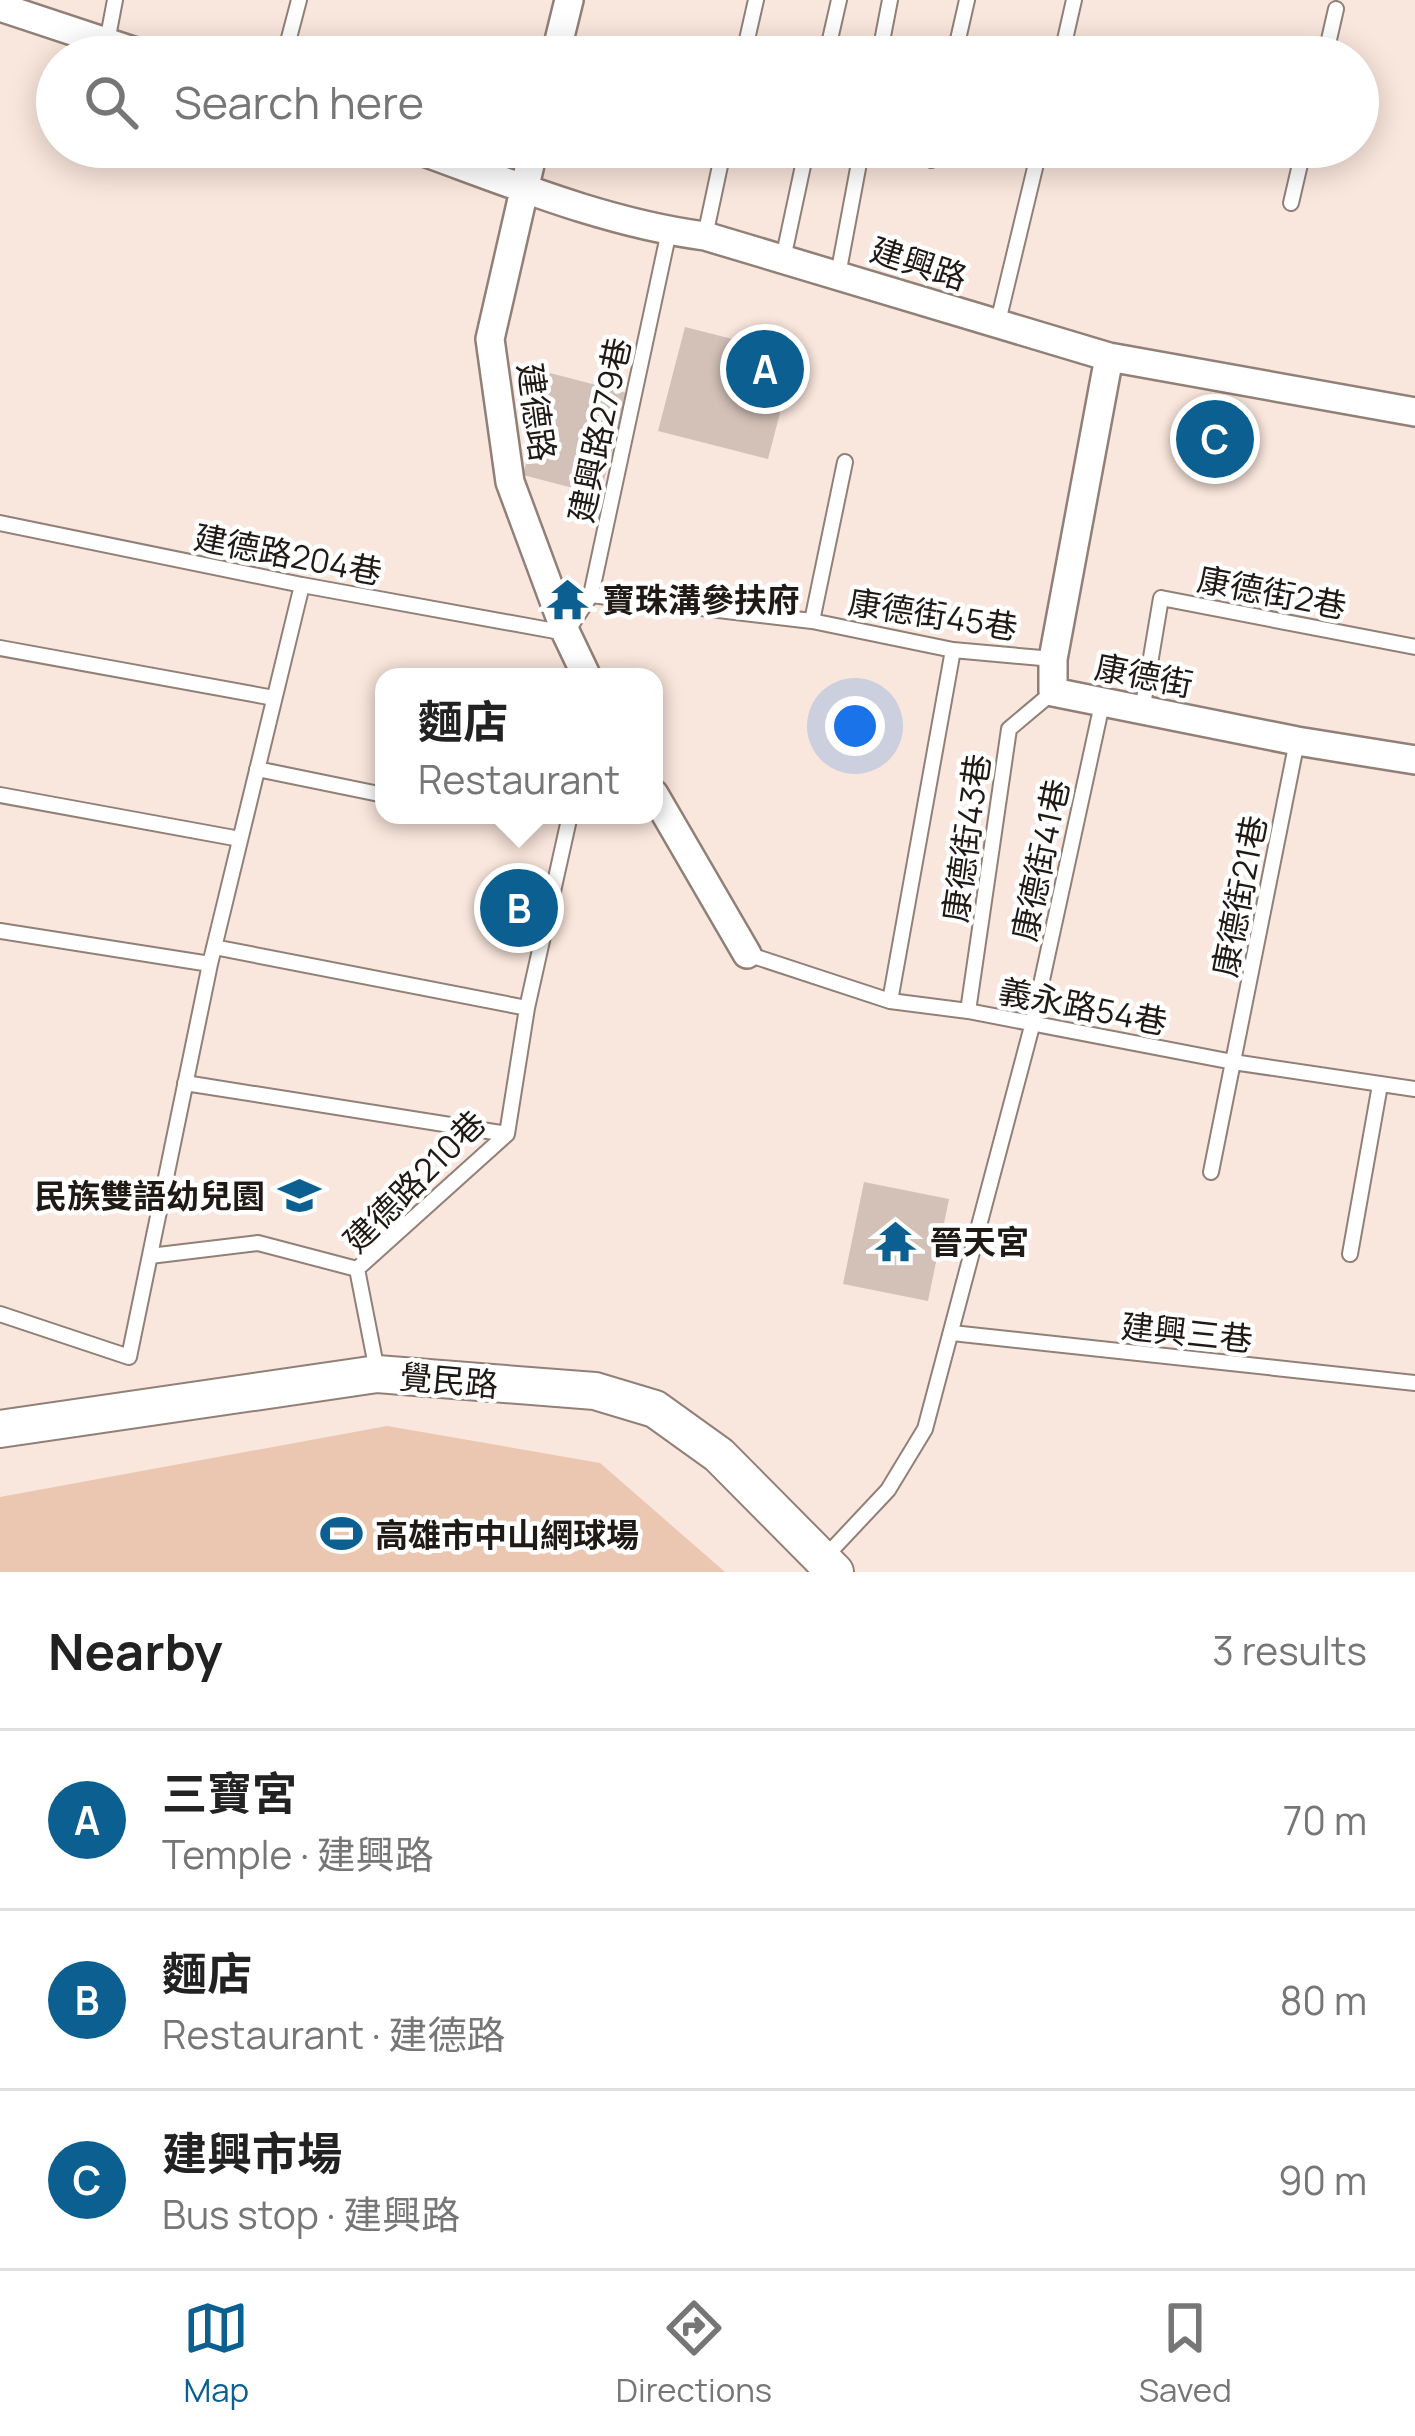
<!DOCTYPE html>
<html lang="en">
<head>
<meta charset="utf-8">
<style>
  body { margin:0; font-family:Manrope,"Noto Sans TC",sans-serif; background:#f2f2f2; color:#222 }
  .you { position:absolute; left:855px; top:726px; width:42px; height:42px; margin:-30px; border:9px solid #fff; border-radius:50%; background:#1a73e8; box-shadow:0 0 0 18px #1a73e833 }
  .badge { display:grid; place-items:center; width:78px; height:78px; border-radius:50%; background:#0b6091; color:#fff; font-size:39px; font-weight:700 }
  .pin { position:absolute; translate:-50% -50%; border:6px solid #fff; box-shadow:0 3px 12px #0006 }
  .popup { position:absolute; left:375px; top:668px; width:288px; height:156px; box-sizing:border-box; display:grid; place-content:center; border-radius:24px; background:#fff; filter:drop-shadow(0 3px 9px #0005); font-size:39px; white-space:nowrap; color:#767676 }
  .popup b { font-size:45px; color:#222 }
  .popup::after { content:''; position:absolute; left:50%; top:100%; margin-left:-24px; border:24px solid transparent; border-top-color:#fff }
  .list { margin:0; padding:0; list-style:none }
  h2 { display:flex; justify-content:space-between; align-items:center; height:156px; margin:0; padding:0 48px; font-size:51px }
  h2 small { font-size:39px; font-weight:400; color:#767676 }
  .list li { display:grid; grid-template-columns:78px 1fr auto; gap:36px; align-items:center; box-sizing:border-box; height:180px; padding:0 48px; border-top:3px solid #e0e0e0 }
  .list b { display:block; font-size:45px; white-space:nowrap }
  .list p { margin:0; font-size:39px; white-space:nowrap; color:#767676 }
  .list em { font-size:39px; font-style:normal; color:#767676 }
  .icon { flex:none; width:66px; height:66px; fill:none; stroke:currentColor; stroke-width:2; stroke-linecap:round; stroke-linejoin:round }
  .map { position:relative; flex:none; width:1415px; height:1572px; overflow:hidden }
  .search { position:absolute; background:#fff; box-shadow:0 6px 30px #0003; left:36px; right:36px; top:36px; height:132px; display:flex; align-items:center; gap:30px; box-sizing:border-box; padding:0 42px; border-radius:66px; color:#767676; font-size:45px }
  .sheet { height:696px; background:#fff }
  nav { display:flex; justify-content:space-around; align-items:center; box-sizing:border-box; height:168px; border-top:3px solid #e0e0e0; background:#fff; font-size:33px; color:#767676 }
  nav a { display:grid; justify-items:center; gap:6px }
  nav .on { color:#0b6091 }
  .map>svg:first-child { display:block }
  .green { fill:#ebc6b1 }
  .building { fill:#d3c1b7 }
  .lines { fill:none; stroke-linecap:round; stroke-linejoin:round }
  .lane-casing { stroke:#918077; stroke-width:18 }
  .street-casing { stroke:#918077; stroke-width:32 }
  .secondary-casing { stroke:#918077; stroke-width:40 }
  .lane { stroke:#fff; stroke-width:14 }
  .street { stroke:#fff; stroke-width:27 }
  .secondary { stroke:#fff; stroke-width:36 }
  .labels { text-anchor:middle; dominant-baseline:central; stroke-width:9; stroke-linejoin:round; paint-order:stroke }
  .street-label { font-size:33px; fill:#201a16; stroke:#fff }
  .poi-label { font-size:33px; font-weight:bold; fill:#201a16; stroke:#fff; text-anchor:start }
</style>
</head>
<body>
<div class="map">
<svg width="1415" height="1572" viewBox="0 0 1415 1572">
  <rect width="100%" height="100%" fill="#f9e6dc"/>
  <path class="green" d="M 387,1426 L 600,1463 L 725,1572 L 0,1572 L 0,1497 Z"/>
  <path class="building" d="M 685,327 L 795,355 L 768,459 L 658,431 Z
    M 550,373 L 627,393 L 600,495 L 523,475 Z
    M 864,1182 L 949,1199 L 928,1301 L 843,1284 Z"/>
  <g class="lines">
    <defs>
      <path id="lane" d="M 107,42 L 115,0
        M 284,57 L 299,0
        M 743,57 L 756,0
        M 826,57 L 839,0
        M 879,57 L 890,0
        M 954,57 L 967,0
        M 1061,57 L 1074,0
        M 1325,57 L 1336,9
        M 931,160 L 934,147
        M 1291,203 L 1304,147
        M 705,236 L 724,147
        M 783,259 L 807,147
        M 838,275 L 862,147
        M 997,326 L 1040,147
        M 0,523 L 302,585 L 566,633 L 591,595 L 669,231
        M 591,595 L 812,621 L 953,650 L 1053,659
        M 812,621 L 845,462
        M 0,648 L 274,698
        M 1142,711 L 1161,598 L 1415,647
        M 257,769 L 384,795
        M 0,795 L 240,839
        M 0,931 L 210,964
        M 214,947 L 527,1008
        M 747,954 L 890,1001 L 968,1011 L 1233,1062 L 1415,1089
        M 890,1001 L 953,650
        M 968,1011 L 1009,729 L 1053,692
        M 185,1083 L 507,1134
        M 1211,1172 L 1297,741
        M 1350,1254 L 1380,1085
        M 150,1256 L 258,1243 L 357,1269
        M 0,1314 L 129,1357 L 210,964 L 302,585
        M 952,1333 L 1415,1383
        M 377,1371 L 357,1269 L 507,1134 L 527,1008 L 570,815
        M 826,1556 L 888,1490 L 925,1429 L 1032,1026 L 1102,704"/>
      <path id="street" d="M 0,7 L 151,57
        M 555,57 L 569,0
        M 410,147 C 505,181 604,223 705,236 L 1109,357 L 1415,412
        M 534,147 L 490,339 L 510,482 L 566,633 L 587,677
        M 1109,357 L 1053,659 L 1053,692 L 1297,741 L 1415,760
        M 654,794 L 747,954"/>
      <path id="secondary" d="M 0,1429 L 377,1374 L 595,1391 L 655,1409 L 719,1455 L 835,1572"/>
    </defs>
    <use href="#lane" class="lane-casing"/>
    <use href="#street" class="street-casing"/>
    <use href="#secondary" class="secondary-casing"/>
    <use href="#lane" class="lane"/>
    <use href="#street" class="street"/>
    <use href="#secondary" class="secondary"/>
  </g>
  <defs>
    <symbol id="temple-bare" viewBox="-9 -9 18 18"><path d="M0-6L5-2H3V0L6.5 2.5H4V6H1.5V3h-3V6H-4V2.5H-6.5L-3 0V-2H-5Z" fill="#0b6091" stroke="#fff" stroke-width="2.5" paint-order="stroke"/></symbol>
    <symbol id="school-bare" viewBox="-9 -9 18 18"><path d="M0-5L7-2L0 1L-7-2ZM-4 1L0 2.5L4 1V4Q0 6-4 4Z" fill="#0b6091" stroke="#fff" stroke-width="2.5" paint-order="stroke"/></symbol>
    <symbol id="stadium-bare" viewBox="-9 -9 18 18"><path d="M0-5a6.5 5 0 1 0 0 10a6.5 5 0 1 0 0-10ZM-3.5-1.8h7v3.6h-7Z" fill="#0b6091" stroke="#fff" stroke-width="2.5" paint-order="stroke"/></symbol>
  </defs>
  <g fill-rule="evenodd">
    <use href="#temple-bare" x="538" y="570" width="59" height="59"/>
    <use href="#school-bare" x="270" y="1166" width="59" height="59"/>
    <use href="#temple-bare" x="866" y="1212" width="59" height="59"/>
    <use href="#stadium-bare" x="312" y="1504" width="59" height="59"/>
  </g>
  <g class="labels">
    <g class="street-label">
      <text transform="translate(919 263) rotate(18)">建興路</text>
      <text transform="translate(537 412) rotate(82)">建德路</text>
      <text transform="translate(599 430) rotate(-78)">建興路279巷</text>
      <text transform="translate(288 554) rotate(11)">建德路204巷</text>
      <text transform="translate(1272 592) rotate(11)">康德街2巷</text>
      <text transform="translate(933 614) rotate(9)">康德街45巷</text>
      <text transform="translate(1144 675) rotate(11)">康德街</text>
      <text transform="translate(966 838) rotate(-82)">康德街43巷</text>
      <text transform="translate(1040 860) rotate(-78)">康德街41巷</text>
      <text transform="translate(1239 896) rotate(-79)">康德街21巷</text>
      <text transform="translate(1083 1006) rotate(11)">義永路54巷</text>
      <text transform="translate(414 1181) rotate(-45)">建德路210巷</text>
      <text transform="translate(1187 1332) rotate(6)">建興三巷</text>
      <text transform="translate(449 1380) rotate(5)">覺民路</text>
    </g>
    <g class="poi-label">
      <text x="602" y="599">寶珠溝參扶府</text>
      <text x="265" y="1195" text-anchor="end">民族雙語幼兒園</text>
      <text x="930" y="1241">晉天宮</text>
      <text x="375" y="1534">高雄市中山網球場</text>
    </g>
  </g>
</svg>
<div class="you"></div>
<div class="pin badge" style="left:765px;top:369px">A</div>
<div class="pin badge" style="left:519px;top:908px">B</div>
<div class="popup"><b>麵店</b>Restaurant</div>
<div class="pin badge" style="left:1215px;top:439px">C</div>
<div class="search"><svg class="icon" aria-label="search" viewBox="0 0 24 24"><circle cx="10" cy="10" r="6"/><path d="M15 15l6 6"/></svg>Search here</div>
</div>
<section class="sheet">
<h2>Nearby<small>3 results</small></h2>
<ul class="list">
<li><span class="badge">A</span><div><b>三寶宮</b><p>Temple · 建興路</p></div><em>70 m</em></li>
<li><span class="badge">B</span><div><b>麵店</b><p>Restaurant · 建德路</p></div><em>80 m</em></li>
<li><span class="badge">C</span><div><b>建興市場</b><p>Bus stop · 建興路</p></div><em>90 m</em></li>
</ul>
</section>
<nav>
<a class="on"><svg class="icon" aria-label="map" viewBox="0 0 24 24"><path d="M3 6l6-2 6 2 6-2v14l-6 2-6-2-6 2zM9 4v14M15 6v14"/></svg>Map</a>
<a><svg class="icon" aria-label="directions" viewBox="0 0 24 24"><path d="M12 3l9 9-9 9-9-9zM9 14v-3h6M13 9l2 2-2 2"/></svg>Directions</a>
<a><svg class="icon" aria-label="saved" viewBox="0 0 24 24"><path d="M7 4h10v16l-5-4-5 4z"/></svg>Saved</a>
</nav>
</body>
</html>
